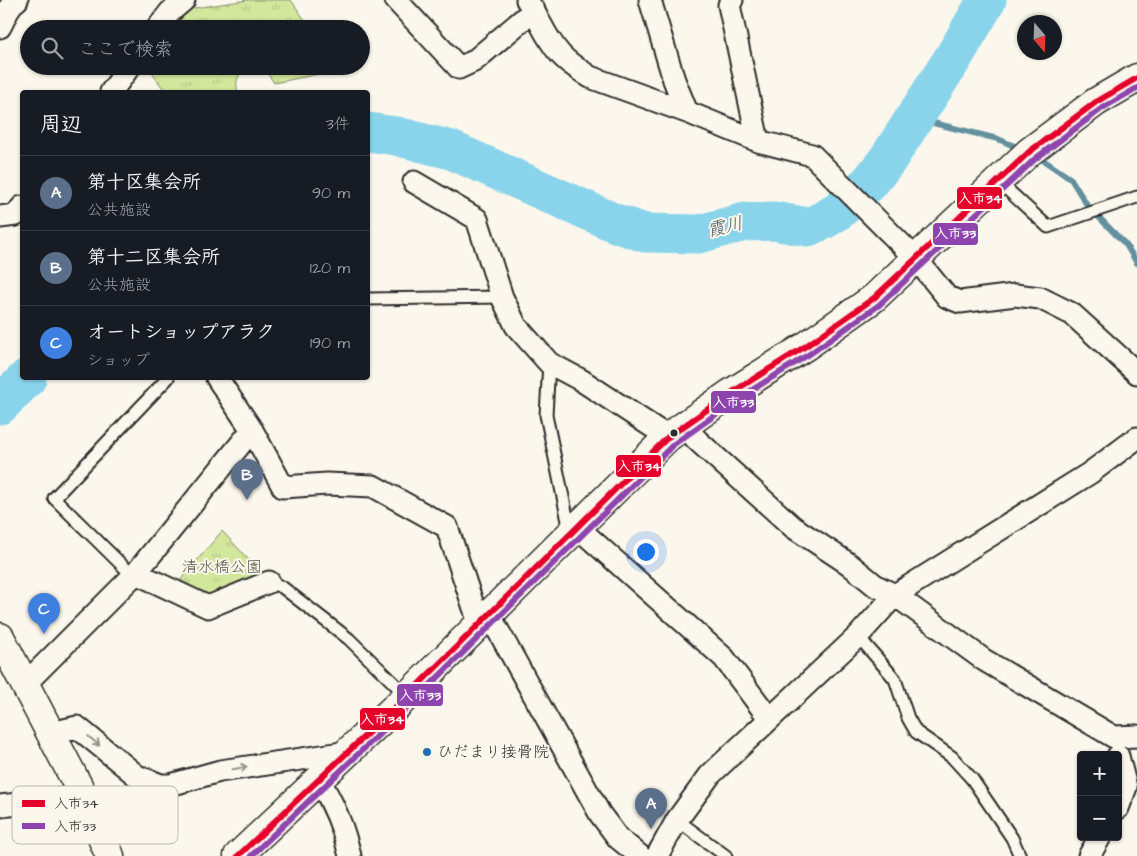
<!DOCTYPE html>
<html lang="ja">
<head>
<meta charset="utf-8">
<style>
  body { margin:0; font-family:"Architects Daughter","Klee One",sans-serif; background:#242831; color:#f1f3f6 }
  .controls { position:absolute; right:15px; bottom:15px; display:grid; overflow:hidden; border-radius:5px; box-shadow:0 1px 4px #0004 }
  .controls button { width:45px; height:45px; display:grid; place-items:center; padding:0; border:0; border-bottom:1px solid #363941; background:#171b24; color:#f1f3f6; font:25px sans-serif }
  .compass { position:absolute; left:1017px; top:15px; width:45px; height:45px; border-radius:50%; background:#171b24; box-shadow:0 1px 4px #0004; rotate:161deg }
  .you { position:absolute; left:645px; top:551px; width:18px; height:18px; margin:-12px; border:4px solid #fff; border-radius:50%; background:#1a73e8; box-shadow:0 0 0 8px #1a73e833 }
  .badge { display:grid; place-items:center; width:32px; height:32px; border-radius:50%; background:#1f6fb2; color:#fff; font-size:16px; font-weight:700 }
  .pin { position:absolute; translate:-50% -41px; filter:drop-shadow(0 1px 2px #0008) }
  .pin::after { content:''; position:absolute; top:26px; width:18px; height:15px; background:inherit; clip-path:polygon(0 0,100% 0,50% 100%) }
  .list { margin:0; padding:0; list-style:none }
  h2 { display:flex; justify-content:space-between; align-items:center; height:65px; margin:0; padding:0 20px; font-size:21px }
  h2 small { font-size:16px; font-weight:400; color:#9ea1a6 }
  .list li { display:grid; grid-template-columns:32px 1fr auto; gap:15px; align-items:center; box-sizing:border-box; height:75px; padding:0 20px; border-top:1px solid #363941 }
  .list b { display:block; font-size:19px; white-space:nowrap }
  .list p { margin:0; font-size:16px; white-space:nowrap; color:#9ea1a6 }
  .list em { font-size:16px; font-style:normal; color:#9ea1a6 }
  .icon { flex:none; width:28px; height:28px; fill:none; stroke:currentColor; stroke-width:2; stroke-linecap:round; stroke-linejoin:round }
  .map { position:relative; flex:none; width:1137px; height:856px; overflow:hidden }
  .search { position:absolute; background:#171b24; box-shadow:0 1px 4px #0004; left:20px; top:20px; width:350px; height:55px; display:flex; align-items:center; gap:12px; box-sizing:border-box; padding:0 18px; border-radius:28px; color:#9ea1a6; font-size:19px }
  .panel { position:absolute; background:#171b24; box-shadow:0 1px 4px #0004; left:20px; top:90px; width:350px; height:290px; border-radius:5px }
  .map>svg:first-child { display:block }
  .park { fill:url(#park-tufts); stroke:#7f8964 }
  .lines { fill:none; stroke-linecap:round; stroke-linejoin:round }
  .stream { stroke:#64909e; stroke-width:6 }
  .river { stroke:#8ad4eb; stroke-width:39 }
  .service-casing { stroke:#2b2b2b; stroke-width:15 }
  .minor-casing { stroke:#2b2b2b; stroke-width:25 }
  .tertiary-casing { stroke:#2b2b2b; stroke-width:31 }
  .primary-casing { stroke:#2b2b2b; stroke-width:31 }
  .service { stroke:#fbf7ec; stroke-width:11 }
  .minor { stroke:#fbf7ec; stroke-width:21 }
  .tertiary { stroke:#fbf7ec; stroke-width:28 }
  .primary { stroke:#fbf7ec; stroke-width:28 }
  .bus-1-casing { stroke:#fbf7ec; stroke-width:10 }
  .bus-2-casing { stroke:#fbf7ec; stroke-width:10 }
  .bus-1 { stroke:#e4002b; stroke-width:6 }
  .bus-2 { stroke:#8e44ad; stroke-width:6 }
  .oneway { stroke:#93918c }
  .bus-dot { fill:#2b2b2b; stroke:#fbf7ec; stroke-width:2 }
  .poi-dot { fill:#1f6fb2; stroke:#fbf7ec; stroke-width:2 }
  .labels { text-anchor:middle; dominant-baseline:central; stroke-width:4; stroke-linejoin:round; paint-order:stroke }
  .park-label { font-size:16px; fill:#555a47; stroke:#fbf7ec }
  .poi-label { font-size:16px; fill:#2b2b2b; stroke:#fbf7ec; text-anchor:start }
  .water-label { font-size:18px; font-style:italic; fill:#43555b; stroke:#fbf7ec }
  .key { fill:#fbf7ec; stroke:#bdbab2; stroke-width:1 }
  .key-label { font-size:14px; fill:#2b2b2b }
  .line-badge { stroke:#fbf7ec; stroke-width:2 }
  .badge-label { font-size:14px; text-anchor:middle; font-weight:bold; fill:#fff }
</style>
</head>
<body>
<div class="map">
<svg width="1137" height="856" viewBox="0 0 1137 856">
  <defs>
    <pattern id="park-tufts" width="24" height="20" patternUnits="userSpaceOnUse" patternTransform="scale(1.25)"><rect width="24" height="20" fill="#d3e79c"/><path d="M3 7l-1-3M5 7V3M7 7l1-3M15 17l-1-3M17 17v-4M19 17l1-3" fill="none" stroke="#b5c687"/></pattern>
  </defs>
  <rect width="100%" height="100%" fill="#fbf7ec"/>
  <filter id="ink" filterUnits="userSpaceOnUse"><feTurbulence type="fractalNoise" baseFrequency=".02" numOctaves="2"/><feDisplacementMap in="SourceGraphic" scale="10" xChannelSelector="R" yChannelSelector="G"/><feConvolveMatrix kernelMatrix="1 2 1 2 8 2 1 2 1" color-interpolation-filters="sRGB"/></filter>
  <g filter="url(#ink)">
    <path class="park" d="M 248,0 L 291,0 L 311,29 L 173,29 L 188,9 Z
      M 151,66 L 337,66 L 339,70 L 274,83 L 266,71 C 249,62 232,73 238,92 L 166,92 L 154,76 Z
      M 222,531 L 264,576 L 213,597 L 177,584 Z"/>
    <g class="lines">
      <path class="stream" d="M 913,118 L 998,139 L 1021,149
        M 1037,156 L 1071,179 L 1087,205 L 1126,245 L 1137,263"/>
      <path class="river" d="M 368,132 L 396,136 L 451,150 L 615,223 L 645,233 L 699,234 L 745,222 L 774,221 L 808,227 L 824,220 L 837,212 L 869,183 L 888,159 L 955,55 L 987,0
        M 0,405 L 27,378"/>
      <defs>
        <path id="service" d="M 998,181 L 1048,227 L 1137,197
          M 368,299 L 502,297
          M 549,363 L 546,415 L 570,531
          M 133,576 L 54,498 L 168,378
          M 269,582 L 282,587 L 349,639 L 407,696
          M 858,636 L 895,679 L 908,718 L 916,732 L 952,757 L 972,779 L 1012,838 L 1020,856
          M 677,820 L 726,856"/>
        <path id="minor" d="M 396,0 L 459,68 L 474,61 L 534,10
          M 527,0 C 539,18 546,39 561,55 C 569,64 580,70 590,77 L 687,112
          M 650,0 L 674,80 L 687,112 L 758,141 L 812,155 L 917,260 L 947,297 L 960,302 L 1015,295 L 1040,298 L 1072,314 L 1137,373
          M 732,0 L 729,5 L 758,141
          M 0,27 L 11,5 L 17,0
          M 157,29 L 170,12 L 184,0
          M 111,92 L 130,66
          M 414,182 L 477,219 L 502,297 L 516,326 L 549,363 L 581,380 L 668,437
          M 0,217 L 16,215 L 22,207
          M 217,378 L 252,430 L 283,487 L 327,484 L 373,486 L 447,527 L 479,623
          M 683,425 L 698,441 L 793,527 L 849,564 L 876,586 L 895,595 L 984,660 L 1114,737 L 1137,736
          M 576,526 L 724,658 L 769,718
          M 136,573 L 208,607 L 269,582
          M 489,614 L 600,814 L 618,838 L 640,856
          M 25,684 L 136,573 L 252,430
          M 51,733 L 77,727 L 137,776 L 161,785 L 170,785 L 220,771 L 349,752
          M 1118,756 L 1126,787 L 1118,808
          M 319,780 C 334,804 344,828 350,856
          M 0,806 L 84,797
          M 657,856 L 677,820 L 710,775 L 858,636 L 895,595 L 1090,473 L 1137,438
          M 1089,856 L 1100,837"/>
        <path id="tertiary" d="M 0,637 L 84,797 L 110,856"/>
        <path id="primary" d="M 238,856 L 407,696 L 668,437 L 731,393 L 806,346 L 874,298 L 1029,152 L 1096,102 L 1137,78"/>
      </defs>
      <use href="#service" class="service-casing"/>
      <use href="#minor" class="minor-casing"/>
      <use href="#tertiary" class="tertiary-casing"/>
      <use href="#primary" class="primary-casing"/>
      <use href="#service" class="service"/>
      <use href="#minor" class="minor"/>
      <use href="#tertiary" class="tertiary"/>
      <use href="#primary" class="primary"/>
      <defs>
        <path id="bus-1" d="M 238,856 L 407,696 L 668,437 L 731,393 L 806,346 L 874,298 L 1029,152 L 1096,102 L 1137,78"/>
        <path id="bus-2" d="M 251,856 L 413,702 L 674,444 L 736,400 L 811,353 L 879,305 L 1035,159 L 1101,109 L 1137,88"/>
      </defs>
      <use href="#bus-1" class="bus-1-casing"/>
      <use href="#bus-2" class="bus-2-casing"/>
      <use href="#bus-1" class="bus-1"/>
      <use href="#bus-2" class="bus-2"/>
    </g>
    <defs><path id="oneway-shaft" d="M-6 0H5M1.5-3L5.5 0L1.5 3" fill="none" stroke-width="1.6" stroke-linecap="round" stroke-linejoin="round" transform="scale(1.25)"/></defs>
    <g class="oneway">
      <use href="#oneway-shaft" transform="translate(94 741) rotate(40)"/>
      <use href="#oneway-shaft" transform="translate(240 768) rotate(-9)"/>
    </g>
  </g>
  <circle class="bus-dot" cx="674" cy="433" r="4.5"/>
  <circle class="poi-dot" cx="427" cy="752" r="5"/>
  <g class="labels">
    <g class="park-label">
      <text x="222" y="567">清水橋公園</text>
    </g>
    <g class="poi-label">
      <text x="437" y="752">ひだまり接骨院</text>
    </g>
    <g class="water-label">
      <text transform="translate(725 227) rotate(-13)">霞川</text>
    </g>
  </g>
  <rect x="12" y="786" width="166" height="58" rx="8" class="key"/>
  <rect x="22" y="800" width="23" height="7" fill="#e4002b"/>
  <rect x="22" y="823" width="23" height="6" fill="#8e44ad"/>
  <g class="key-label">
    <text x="54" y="808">入市34</text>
    <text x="54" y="831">入市33</text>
  </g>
  <g class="line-badge">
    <rect x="956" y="186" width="47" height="24" rx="5" fill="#e4002b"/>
    <rect x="932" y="222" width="47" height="24" rx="5" fill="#8e44ad"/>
    <rect x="710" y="390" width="47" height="24" rx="5" fill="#8e44ad"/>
    <rect x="615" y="454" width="47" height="24" rx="5" fill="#e4002b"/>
    <rect x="396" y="683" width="48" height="24" rx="5" fill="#8e44ad"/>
    <rect x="359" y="707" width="47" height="24" rx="5" fill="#e4002b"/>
  </g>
  <g class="badge-label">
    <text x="980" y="203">入市34</text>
    <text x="955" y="238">入市33</text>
    <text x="733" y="407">入市33</text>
    <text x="639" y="471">入市34</text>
    <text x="420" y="700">入市33</text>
    <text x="382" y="724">入市34</text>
  </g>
</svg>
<div class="controls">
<button>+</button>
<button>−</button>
</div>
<svg class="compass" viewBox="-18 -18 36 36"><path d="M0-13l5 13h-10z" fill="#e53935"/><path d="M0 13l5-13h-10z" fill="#9ea1a6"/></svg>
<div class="you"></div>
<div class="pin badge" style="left:651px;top:829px;background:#5c6f8a">A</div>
<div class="pin badge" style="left:247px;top:500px;background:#5c6f8a">B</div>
<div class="pin badge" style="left:44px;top:634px;background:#3f7fe0">C</div>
<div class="search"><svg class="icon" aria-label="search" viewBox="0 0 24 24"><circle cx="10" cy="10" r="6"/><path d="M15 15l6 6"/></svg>ここで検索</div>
<section class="panel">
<h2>周辺<small>3件</small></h2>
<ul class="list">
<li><span class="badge" style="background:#5c6f8a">A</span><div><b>第十区集会所</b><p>公共施設</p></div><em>90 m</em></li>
<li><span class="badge" style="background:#5c6f8a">B</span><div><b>第十二区集会所</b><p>公共施設</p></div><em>120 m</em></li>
<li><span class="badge" style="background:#3f7fe0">C</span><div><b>オートショップアラク</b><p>ショップ</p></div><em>190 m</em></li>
</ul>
</section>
</div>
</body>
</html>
